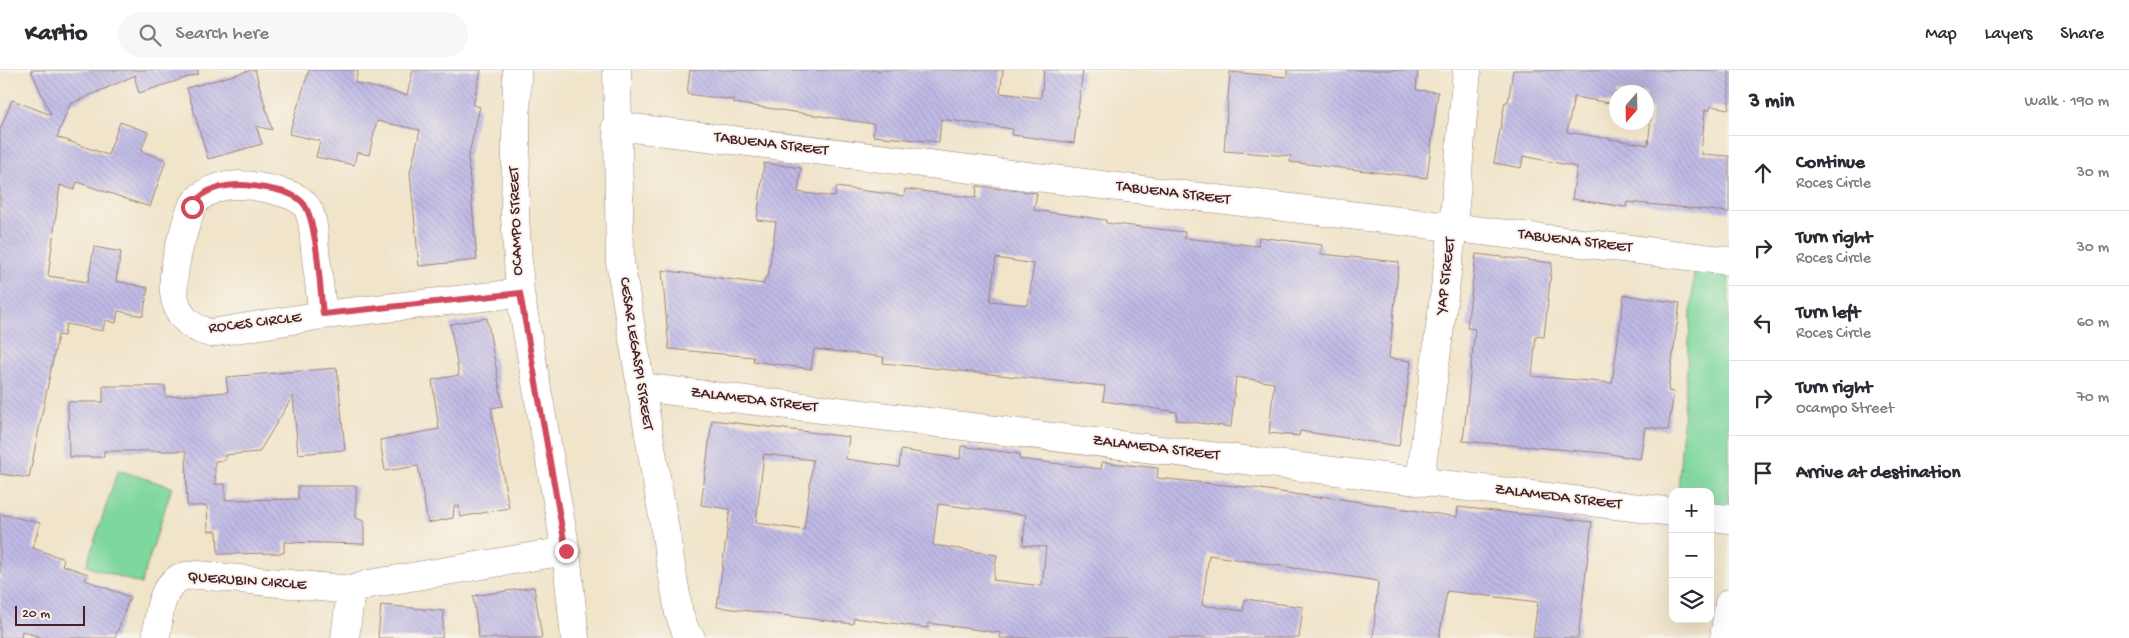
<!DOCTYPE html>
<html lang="en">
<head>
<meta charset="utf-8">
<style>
  body { margin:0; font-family:"Gochi Hand",sans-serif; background:#f7f7f7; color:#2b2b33 }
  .controls { position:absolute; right:15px; bottom:15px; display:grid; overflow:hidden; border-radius:10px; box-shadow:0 5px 20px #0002 }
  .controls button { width:45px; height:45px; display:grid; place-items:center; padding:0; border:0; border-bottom:1px solid #e1e1e2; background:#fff; color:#2b2b33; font:25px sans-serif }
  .compass { position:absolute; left:1609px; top:15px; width:45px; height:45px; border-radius:50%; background:#fff; box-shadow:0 5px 20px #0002; rotate:200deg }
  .scale { position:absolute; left:15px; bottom:12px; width:70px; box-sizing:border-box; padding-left:5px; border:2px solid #4a1f2b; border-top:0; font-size:14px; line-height:18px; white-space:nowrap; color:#4a1f2b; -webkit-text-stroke:4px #f7f3e8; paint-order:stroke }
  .stop { position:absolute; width:15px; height:15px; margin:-11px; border:4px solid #d1495b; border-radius:50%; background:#fff }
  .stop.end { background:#d1495b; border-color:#fff; box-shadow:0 1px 5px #0008 }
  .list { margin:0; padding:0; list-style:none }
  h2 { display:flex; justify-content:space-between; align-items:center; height:65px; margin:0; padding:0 20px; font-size:21px }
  h2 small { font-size:16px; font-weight:400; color:#7c7c81 }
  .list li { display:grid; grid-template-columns:32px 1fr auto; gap:15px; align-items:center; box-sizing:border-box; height:75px; padding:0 20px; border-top:1px solid #e1e1e2 }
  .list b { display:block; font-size:19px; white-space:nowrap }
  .list p { margin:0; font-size:16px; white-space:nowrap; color:#7c7c81 }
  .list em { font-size:16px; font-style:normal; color:#7c7c81 }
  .icon { flex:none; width:28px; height:28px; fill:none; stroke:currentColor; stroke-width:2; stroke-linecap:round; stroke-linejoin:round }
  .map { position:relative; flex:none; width:1729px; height:568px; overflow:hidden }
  header { display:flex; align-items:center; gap:30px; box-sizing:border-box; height:70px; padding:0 25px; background:#fff; border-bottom:1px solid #e1e1e2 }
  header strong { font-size:24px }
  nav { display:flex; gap:28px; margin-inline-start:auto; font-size:18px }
  .search { width:350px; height:45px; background:#f7f7f7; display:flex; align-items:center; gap:12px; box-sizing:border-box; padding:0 18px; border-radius:28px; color:#7c7c81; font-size:19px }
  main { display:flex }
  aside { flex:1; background:#fff }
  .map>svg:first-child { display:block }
  .green { fill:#7ed79d; stroke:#647b64 }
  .building { fill:url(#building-back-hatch); fill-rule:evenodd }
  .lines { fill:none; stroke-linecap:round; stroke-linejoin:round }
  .minor-casing { stroke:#9d827a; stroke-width:29 }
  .minor { stroke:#fff; stroke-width:28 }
  .route { stroke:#d1495b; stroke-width:6 }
  .labels { text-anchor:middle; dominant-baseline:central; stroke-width:4; stroke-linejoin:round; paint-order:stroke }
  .street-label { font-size:16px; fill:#4a1f2b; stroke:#f7f3e8 }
</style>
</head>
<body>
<header>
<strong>Kartio</strong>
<div class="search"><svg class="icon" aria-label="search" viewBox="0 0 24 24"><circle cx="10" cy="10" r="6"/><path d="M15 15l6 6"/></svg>Search here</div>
<nav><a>Map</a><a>Layers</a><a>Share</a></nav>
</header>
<main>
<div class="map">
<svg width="1729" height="568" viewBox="0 0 1729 568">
  <defs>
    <pattern id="building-back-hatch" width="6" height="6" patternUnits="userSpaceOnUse" patternTransform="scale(1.25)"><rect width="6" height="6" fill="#bfbae6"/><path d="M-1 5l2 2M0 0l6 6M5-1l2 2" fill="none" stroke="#a69fc5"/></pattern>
  </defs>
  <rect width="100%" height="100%" fill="#f7f3e8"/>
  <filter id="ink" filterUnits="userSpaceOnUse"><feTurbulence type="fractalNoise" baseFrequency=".02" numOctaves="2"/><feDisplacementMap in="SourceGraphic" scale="10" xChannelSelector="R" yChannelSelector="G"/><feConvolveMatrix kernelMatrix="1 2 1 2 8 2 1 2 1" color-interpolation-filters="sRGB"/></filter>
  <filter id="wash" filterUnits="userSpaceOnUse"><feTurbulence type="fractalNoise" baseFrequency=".0096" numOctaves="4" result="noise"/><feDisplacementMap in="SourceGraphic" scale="20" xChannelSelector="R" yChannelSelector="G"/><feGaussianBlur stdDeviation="1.12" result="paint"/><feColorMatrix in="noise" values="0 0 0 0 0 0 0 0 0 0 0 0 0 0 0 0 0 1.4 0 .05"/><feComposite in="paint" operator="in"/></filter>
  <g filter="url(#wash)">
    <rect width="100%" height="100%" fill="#f0e4c9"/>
    <path class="green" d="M 1694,202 L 1729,205 L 1729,437 L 1710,436 L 1710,422 L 1678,422 Z
      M 118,400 L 172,417 L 141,514 L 86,496 Z"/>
    <g id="blocks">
      <path class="building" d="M 31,0 L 198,0 L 198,4 L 139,23 L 135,9 L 136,5 L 70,34 L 57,67 L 108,85 L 120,52 L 148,62 L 141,81 L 166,90 L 150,137 L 77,112 L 74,120 L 60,115 L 48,206 L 88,212 L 94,177 L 121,182 L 116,211 L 148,218 L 143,246 L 118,241 L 116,253 L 105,250 L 103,261 L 66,254 L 64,266 L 58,265 L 29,408 L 0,404 L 0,60 L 12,30 L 51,45 Z
        M 252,0 L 255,0 L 272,60 L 256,56 L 262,74 L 208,89 L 187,18 Z
        M 309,0 L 358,0 L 355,13 L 407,25 L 413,0 L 481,0 L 473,35 L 480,37 L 468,88 L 477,190 L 419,196 L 410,103 L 420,60 L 377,51 L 369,85 L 357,82 L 354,95 L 316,87 L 320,71 L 289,64 Z
        M 690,0 L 1003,0 L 1000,23 L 1041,28 L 1044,0 L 1083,0 L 1074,73 L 1012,65 L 1013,59 L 941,49 L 939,72 L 873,66 L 874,54 L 734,33 L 734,30 L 687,24 Z
        M 1287,0 L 1418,0 L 1416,20 L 1438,22 L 1427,108 L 1290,92 L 1291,86 L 1224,81 L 1230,2 L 1287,7 Z
        M 1513,0 L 1729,0 L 1729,39 L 1711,36 L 1710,40 L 1705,40 L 1701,84 L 1729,86 L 1729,142 L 1627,132 L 1626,137 L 1572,129 L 1577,97 L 1523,86 L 1521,98 L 1494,93 L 1505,32 L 1508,32 ZM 1616,22 L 1646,22 L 1646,38 L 1652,39 L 1648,75 L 1567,62 L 1574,27 L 1616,34 Z
        M 764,93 L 801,98 L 798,122 L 835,127 L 836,117 L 904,126 L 905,119 L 976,128 L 977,116 L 1037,123 L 1034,140 L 1106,150 L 1106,153 L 1185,162 L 1184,168 L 1258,176 L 1259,167 L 1322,175 L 1321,184 L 1399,192 L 1389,288 L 1411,291 L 1399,376 L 1300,361 L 1299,366 L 1269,363 L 1274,313 L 1236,307 L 1231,357 L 1176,350 L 1177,342 L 1103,331 L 1105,316 L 883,293 L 884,287 L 814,279 L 811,299 L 753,291 L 754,287 L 669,279 L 662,200 L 764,214 L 765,207 L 768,207 L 776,152 L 757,150 ZM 996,188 L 1034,194 L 1028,235 L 990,231 Z
        M 1476,184 L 1552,193 L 1544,267 L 1536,266 L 1532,306 L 1612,313 L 1624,225 L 1680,233 L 1668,321 L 1674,322 L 1668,360 L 1645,357 L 1640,389 L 1604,383 L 1463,371 L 1475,259 L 1467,258 Z
        M 487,248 L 503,336 L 491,338 L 509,438 L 460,447 L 459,436 L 454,436 L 453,448 L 428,453 L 418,396 L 385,401 L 380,370 L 439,359 L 432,310 L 459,305 L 450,254 Z
        M 337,298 L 345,380 L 298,384 L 293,326 L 259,382 L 225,385 L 225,390 L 215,391 L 215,414 L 225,414 L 225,430 L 298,429 L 298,416 L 356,416 L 356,448 L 364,451 L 364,474 L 284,472 L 284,483 L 218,484 L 217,461 L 208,461 L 207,436 L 187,436 L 186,381 L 104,381 L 104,387 L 69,387 L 68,332 L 103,332 L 103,316 L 165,316 L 166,327 L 228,322 L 226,307 Z
        M 712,350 L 849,367 L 846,389 L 899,397 L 901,380 L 960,389 L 961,376 L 1020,384 L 1019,389 L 1101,399 L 1102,392 L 1158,398 L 1157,408 L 1254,418 L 1321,428 L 1321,426 L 1457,447 L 1458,437 L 1592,452 L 1578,568 L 1533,568 L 1538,532 L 1447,521 L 1439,568 L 1373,568 L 1378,511 L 1209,485 L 1202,535 L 1243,541 L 1245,529 L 1303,537 L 1299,568 L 1000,568 L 1001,563 L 928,553 L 928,558 L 854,548 L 853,554 L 717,537 L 730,439 L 701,435 ZM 764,384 L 813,390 L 804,460 L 756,453 ZM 938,434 L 1026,445 L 1023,475 L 1046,477 L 1042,516 L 993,510 L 997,485 L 933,475 Z
        M 0,444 L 40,453 L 33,478 L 64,489 L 62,495 L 88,504 L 85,510 L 130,527 L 115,568 L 43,568 L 22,561 L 21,568 L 0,568 Z
        M 534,517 L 542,568 L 479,568 L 473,526 Z
        M 381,535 L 444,541 L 442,568 L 378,568 Z"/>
    </g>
  </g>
  <g filter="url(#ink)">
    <use href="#blocks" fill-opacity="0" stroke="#9d827a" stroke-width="1"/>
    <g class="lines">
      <defs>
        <path id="minor" d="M 517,0 L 515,146 L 520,223 L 566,481 L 575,568
          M 617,0 L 620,192 L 679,543 L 687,565 L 691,568
          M 616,56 L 1729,191
          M 323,245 C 320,223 318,202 315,180 C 314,167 314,151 308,139 C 300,125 283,123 269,119 C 248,114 224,112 206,123 C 191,131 188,147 184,161 C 172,198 160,252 211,263 L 323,245 L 520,223
          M 640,317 L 1673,442
          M 1420,411 L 1453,157 L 1467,0
          M 1710,447 L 1729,449
          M 156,568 C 159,547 159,520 179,508 C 184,505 193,506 198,505 L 351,520 L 369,514 L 566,481
          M 345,568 L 351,520
          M 1724,568 L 1729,533"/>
      </defs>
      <use href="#minor" class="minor-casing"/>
      <use href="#minor" class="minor"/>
    </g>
  </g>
  <g class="lines" filter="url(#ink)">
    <path class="route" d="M 192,137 C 196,133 200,126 205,123 C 218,115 238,114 253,116 C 267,118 293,121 303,133 C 317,148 320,221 323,244 L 520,223 L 566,481"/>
  </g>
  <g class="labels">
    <g class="street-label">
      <text transform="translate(771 75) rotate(7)">TABUENA STREET</text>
      <text transform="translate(1173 124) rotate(7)">TABUENA STREET</text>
      <text transform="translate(517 151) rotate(-92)">OCAMPO STREET</text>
      <text transform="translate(1575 172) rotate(7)">TABUENA STREET</text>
      <text transform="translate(1447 206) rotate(-83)">YAP STREET</text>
      <text transform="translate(255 254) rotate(-7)">ROCES CIRCLE</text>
      <text transform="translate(635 284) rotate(81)">CESAR LEGASPI STREET</text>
      <text transform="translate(754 331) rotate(7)">ZALAMEDA STREET</text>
      <text transform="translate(1156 379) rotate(7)">ZALAMEDA STREET</text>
      <text transform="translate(1558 428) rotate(7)">ZALAMEDA STREET</text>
      <text transform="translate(247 512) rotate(4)">QUERUBIN CIRCLE</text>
    </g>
  </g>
</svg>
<div class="controls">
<button>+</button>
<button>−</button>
<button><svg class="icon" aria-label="layers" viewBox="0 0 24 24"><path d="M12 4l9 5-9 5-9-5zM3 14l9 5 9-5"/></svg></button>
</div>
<svg class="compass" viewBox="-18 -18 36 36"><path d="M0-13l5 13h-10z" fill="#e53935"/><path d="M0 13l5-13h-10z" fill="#7c7c81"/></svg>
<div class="scale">20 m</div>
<div class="stop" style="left:192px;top:137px"></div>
<div class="stop end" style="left:566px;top:481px"></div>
</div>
<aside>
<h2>3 min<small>Walk · 190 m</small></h2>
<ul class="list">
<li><svg class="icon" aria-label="ahead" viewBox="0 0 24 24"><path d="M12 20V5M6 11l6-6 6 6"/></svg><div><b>Continue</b><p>Roces Circle</p></div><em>30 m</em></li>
<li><svg class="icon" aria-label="right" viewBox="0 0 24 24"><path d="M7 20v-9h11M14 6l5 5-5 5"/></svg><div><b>Turn right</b><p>Roces Circle</p></div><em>30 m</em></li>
<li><svg class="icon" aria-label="left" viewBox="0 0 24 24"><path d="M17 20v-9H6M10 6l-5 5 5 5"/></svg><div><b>Turn left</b><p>Roces Circle</p></div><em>60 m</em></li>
<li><svg class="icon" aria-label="right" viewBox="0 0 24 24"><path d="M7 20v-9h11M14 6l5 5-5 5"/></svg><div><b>Turn right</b><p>Ocampo Street</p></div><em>70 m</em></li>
<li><svg class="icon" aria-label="arrive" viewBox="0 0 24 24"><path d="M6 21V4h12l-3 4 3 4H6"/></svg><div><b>Arrive at destination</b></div></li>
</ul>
</aside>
</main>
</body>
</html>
